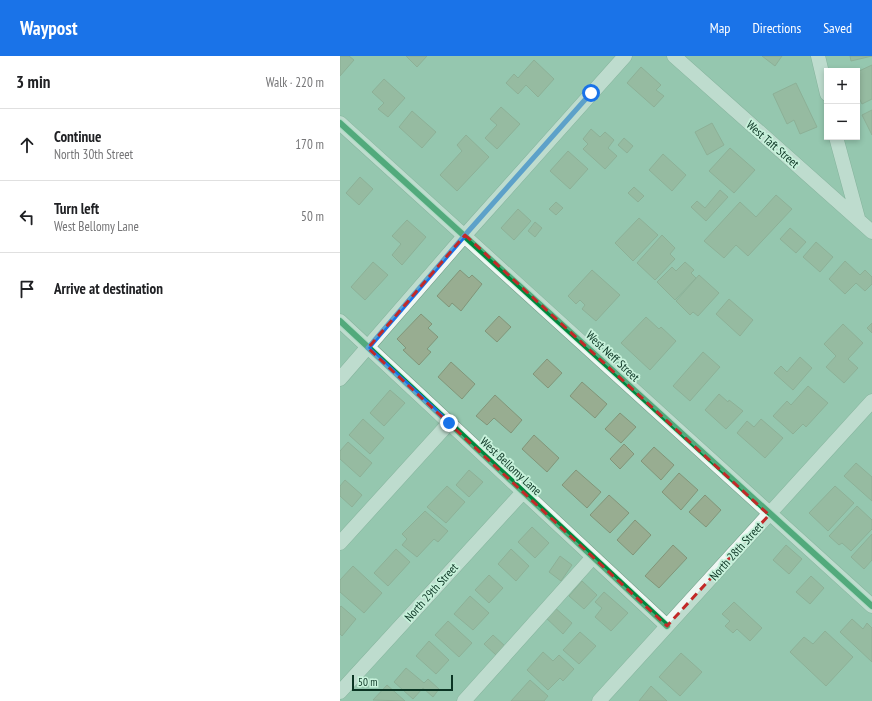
<!DOCTYPE html>
<html lang="en">
<head>
<meta charset="utf-8">
<style>
  body { margin:0; font-family:"PT Sans Narrow",sans-serif; background:#f2f2f2; color:#202124 }
  .controls { position:absolute; right:12px; top:12px; display:grid; overflow:hidden; border-radius:0px; box-shadow:0 2px 6px #0003 }
  .controls button { width:36px; height:36px; display:grid; place-items:center; padding:0; border:0; border-bottom:1px solid #e0e0e0; background:#fff; color:#202124; font:20px sans-serif }
  .scale { position:absolute; left:12px; bottom:10px; width:101px; box-sizing:border-box; padding-left:4px; border:2px solid #0b3423; border-top:0; font-size:11px; line-height:14px; white-space:nowrap; color:#0b3423; -webkit-text-stroke:3px #c7f2db; paint-order:stroke }
  .stop { position:absolute; width:12px; height:12px; margin:-9px; border:3px solid #1a73e8; border-radius:50%; background:#fff }
  .stop.end { background:#1a73e8; border-color:#fff; box-shadow:0 1px 4px #0008 }
  .list { margin:0; padding:0; list-style:none }
  h2 { display:flex; justify-content:space-between; align-items:center; height:52px; margin:0; padding:0 16px; font-size:17px }
  h2 small { font-size:13px; font-weight:400; color:#757577 }
  .list li { display:grid; grid-template-columns:26px 1fr auto; gap:12px; align-items:center; box-sizing:border-box; height:72px; padding:0 16px; border-top:1px solid #e0e0e0 }
  .list b { display:block; font-size:15px; white-space:nowrap }
  .list p { margin:0; font-size:13px; white-space:nowrap; color:#757577 }
  .list em { font-size:13px; font-style:normal; color:#757577 }
  .icon { flex:none; width:22px; height:22px; fill:none; stroke:currentColor; stroke-width:2; stroke-linecap:round; stroke-linejoin:round }
  .map { position:relative; flex:none; width:532px; height:645px; overflow:hidden }
  header { display:flex; align-items:center; gap:24px; box-sizing:border-box; height:56px; padding:0 20px; background:#1a73e8; color:#fff }
  header strong { font-size:19px }
  nav { display:flex; gap:22px; margin-inline-start:auto; font-size:14px }
  main { display:flex }
  aside { flex:1; background:#fff }
  .map>svg:first-child { display:block }
  .building { fill:#98ad91; stroke:#819579 }
  .lines { fill:none; stroke-linecap:round; stroke-linejoin:round }
  .minor-casing { stroke:#729c88; stroke-width:15 }
  .minor { stroke:#eff7f3; stroke-width:14 }
  .cycleway-casing { stroke:#c7f2db; stroke-width:8 }
  .cycleway { stroke:#00873e; stroke-width:6 }
  .route { stroke:#1a73e8; stroke-width:5 }
  .marked { fill:none; stroke:#c22928; stroke-width:3; stroke-dasharray:8 5; stroke-linejoin:round }
  .labels { text-anchor:middle; dominant-baseline:central; stroke-width:3.5; stroke-linejoin:round; paint-order:stroke }
  .street-label { font-size:12px; fill:#0b3423; stroke:#c7f2db }
</style>
</head>
<body>
<header>
<strong>Waypost</strong>
<nav><a>Map</a><a>Directions</a><a>Saved</a></nav>
</header>
<main>
<aside>
<h2>3 min<small>Walk · 220 m</small></h2>
<ul class="list">
<li><svg class="icon" aria-label="ahead" viewBox="0 0 24 24"><path d="M12 20V5M6 11l6-6 6 6"/></svg><div><b>Continue</b><p>North 30th Street</p></div><em>170 m</em></li>
<li><svg class="icon" aria-label="left" viewBox="0 0 24 24"><path d="M17 20v-9H6M10 6l-5 5 5 5"/></svg><div><b>Turn left</b><p>West Bellomy Lane</p></div><em>50 m</em></li>
<li><svg class="icon" aria-label="arrive" viewBox="0 0 24 24"><path d="M6 21V4h12l-3 4 3 4H6"/></svg><div><b>Arrive at destination</b></div></li>
</ul>
</aside>
<div class="map">
<svg width="532" height="645" viewBox="0 0 532 645">
  <rect width="100%" height="100%" fill="#95c7af"/>
  <path class="building" d="M 0,0 L 9,0 L 14,4 L 0,20 Z
    M 66,0 L 87,0 L 77,11 Z
    M 422,0 L 442,0 L 435,10 Z
    M 510,0 L 532,0 L 511,5 Z
    M 194,4 L 214,23 L 198,41 L 186,29 L 178,38 L 166,27 L 174,18 L 178,22 Z
    M 532,9 L 532,43 L 522,48 L 517,38 L 517,16 Z
    M 301,11 L 321,29 L 316,34 L 324,40 L 314,51 L 287,27 Z
    M 44,23 L 65,42 L 48,61 L 38,53 L 44,47 L 32,36 Z
    M 456,27 L 477,71 L 460,78 L 454,64 L 447,68 L 433,38 Z
    M 161,51 L 180,68 L 157,93 L 145,82 L 157,69 L 150,63 Z
    M 532,54 L 532,79 L 522,59 Z
    M 72,55 L 96,76 L 82,92 L 59,71 Z
    M 372,67 L 384,89 L 367,99 L 355,76 Z
    M 251,73 L 260,81 L 265,76 L 274,84 L 268,92 L 277,100 L 265,113 L 243,93 L 248,88 L 243,83 Z
    M 126,79 L 149,101 L 117,135 L 100,119 L 122,95 L 117,89 Z
    M 284,82 L 293,90 L 287,97 L 278,89 Z
    M 390,92 L 415,114 L 394,137 L 369,115 Z
    M 228,95 L 248,113 L 230,133 L 210,115 Z
    M 323,98 L 346,119 L 332,135 L 309,114 Z
    M 20,121 L 33,133 L 19,149 L 6,137 Z
    M 294,131 L 304,140 L 298,146 L 288,137 Z
    M 380,134 L 388,141 L 366,165 L 351,151 L 357,145 L 365,152 Z
    M 436,139 L 452,153 L 408,200 L 396,189 L 384,202 L 364,185 L 400,146 L 416,161 Z
    M 216,146 L 223,152 L 216,159 L 209,153 Z
    M 178,153 L 191,165 L 174,184 L 161,172 Z
    M 299,162 L 318,179 L 293,205 L 275,187 Z
    M 67,164 L 86,181 L 62,209 L 52,199 L 61,188 L 52,180 Z
    M 195,166 L 202,172 L 195,181 L 188,175 Z
    M 450,172 L 466,186 L 456,197 L 440,183 Z
    M 322,179 L 335,192 L 330,198 L 335,203 L 315,224 L 297,207 Z
    M 476,186 L 493,201 L 480,216 L 463,201 Z
    M 505,205 L 520,219 L 525,214 L 532,221 L 532,228 L 525,235 L 516,227 L 505,238 L 489,223 Z
    M 33,206 L 48,219 L 25,244 L 11,231 Z
    M 345,206 L 354,214 L 351,217 L 356,222 L 335,244 L 317,226 L 332,211 L 336,215 Z
    M 120,214 L 129,222 L 132,219 L 142,228 L 121,255 L 112,247 L 109,251 L 97,240 Z
    M 252,214 L 280,239 L 256,265 L 242,253 L 245,249 L 240,244 L 236,248 L 228,240 Z
    M 359,219 L 379,237 L 358,260 L 353,256 L 350,259 L 336,245 Z
    M 389,243 L 413,264 L 400,280 L 376,258 Z
    M 81,258 L 92,268 L 88,272 L 98,281 L 87,293 L 91,296 L 79,309 L 63,294 L 66,292 L 57,283 Z
    M 159,260 L 171,271 L 157,286 L 145,275 Z
    M 306,261 L 319,273 L 321,271 L 336,285 L 310,314 L 281,287 Z
    M 532,267 L 532,277 L 527,272 Z
    M 503,268 L 523,287 L 508,303 L 518,312 L 504,327 L 486,311 L 496,300 L 484,288 Z
    M 363,296 L 380,311 L 350,345 L 333,330 Z
    M 460,301 L 472,312 L 453,334 L 434,317 L 441,310 L 447,316 Z
    M 207,303 L 222,317 L 208,332 L 193,318 Z
    M 111,306 L 135,328 L 122,343 L 98,321 Z
    M 242,326 L 267,348 L 255,362 L 230,340 Z
    M 468,330 L 488,347 L 466,371 L 463,368 L 453,378 L 433,360 L 447,345 L 451,349 Z
    M 50,334 L 65,347 L 44,370 L 30,357 Z
    M 379,338 L 388,346 L 389,344 L 403,355 L 386,373 L 365,354 Z
    M 155,339 L 182,364 L 171,377 L 154,362 L 147,369 L 136,360 Z
    M 280,357 L 296,371 L 281,387 L 265,373 Z
    M 23,363 L 44,382 L 30,398 L 9,379 Z
    M 421,363 L 443,382 L 425,402 L 397,377 L 407,365 L 414,371 Z
    M 194,379 L 219,402 L 207,416 L 182,393 Z
    M 8,386 L 32,407 L 20,421 L 0,403 L 0,395 Z
    M 284,388 L 294,398 L 280,413 L 270,403 Z
    M 314,391 L 334,409 L 321,424 L 301,405 Z
    M 516,407 L 532,421 L 532,445 L 504,420 Z
    M 129,414 L 143,426 L 129,441 L 116,429 Z
    M 236,414 L 261,436 L 247,452 L 222,429 Z
    M 339,417 L 358,434 L 341,454 L 322,436 Z
    M 5,424 L 22,439 L 12,451 L 0,440 L 0,430 Z
    M 107,430 L 125,446 L 106,467 L 87,451 Z
    M 495,430 L 514,447 L 488,475 L 469,457 Z
    M 269,439 L 289,457 L 270,477 L 250,459 Z
    M 365,439 L 381,454 L 366,471 L 349,456 Z
    M 517,450 L 532,464 L 532,473 L 511,495 L 502,487 L 499,489 L 489,480 Z
    M 85,455 L 108,475 L 98,486 L 94,483 L 77,501 L 62,489 L 67,483 L 62,478 Z
    M 295,464 L 311,479 L 293,499 L 277,484 Z
    M 192,471 L 209,487 L 195,502 L 178,486 Z
    M 532,478 L 532,504 L 524,513 L 511,501 Z
    M 333,489 L 347,502 L 319,532 L 305,520 Z
    M 446,489 L 462,503 L 449,518 L 433,504 Z
    M 56,493 L 70,506 L 48,530 L 34,517 Z
    M 171,493 L 189,510 L 176,525 L 158,508 Z
    M 220,500 L 232,509 L 221,525 L 209,516 Z
    M 13,510 L 42,537 L 24,557 L 0,536 L 0,524 Z
    M 149,519 L 163,532 L 149,547 L 135,534 Z
    M 471,520 L 484,532 L 470,548 L 456,536 Z
    M 242,525 L 257,539 L 244,553 L 229,540 Z
    M 264,536 L 288,557 L 271,575 L 255,561 L 262,552 L 255,546 Z
    M 130,540 L 149,557 L 133,574 L 114,558 Z
    M 394,546 L 422,572 L 410,585 L 397,573 L 393,577 L 385,570 L 390,565 L 382,558 Z
    M 1,550 L 16,563 L 2,580 L 0,578 L 0,551 Z
    M 213,550 L 232,567 L 223,578 L 204,560 Z
    M 512,563 L 523,573 L 527,567 L 532,572 L 532,606 L 500,576 Z
    M 108,565 L 132,587 L 119,601 L 95,579 Z
    M 485,575 L 513,601 L 486,630 L 450,596 L 464,581 L 473,588 Z
    M 240,576 L 256,590 L 239,608 L 223,594 Z
    M 153,579 L 165,590 L 156,599 L 144,588 Z
    M 89,585 L 109,604 L 96,618 L 76,600 Z
    M 203,596 L 213,605 L 219,599 L 234,613 L 223,625 L 220,622 L 208,634 L 187,614 Z
    M 341,597 L 362,616 L 340,640 L 319,621 Z
    M 66,612 L 84,627 L 88,623 L 99,633 L 93,641 L 83,632 L 73,643 L 54,626 Z
    M 190,624 L 208,640 L 204,645 L 171,645 Z
    M 47,629 L 65,645 L 33,644 Z
    M 311,630 L 327,645 L 299,645 Z"/>
  <g class="lines">
    <defs>
      <path id="minor" d="M 334,0 L 532,176
        M 478,0 L 487,38
        M 0,67 L 532,550
        M 496,81 L 518,162
        M 0,265 L 327,570
        M 0,323 L 125,179 L 285,0
        M 0,487 L 109,367
        M 0,636 L 183,436
        M 124,645 L 253,501
        M 259,645 L 532,345"/>
    </defs>
    <use href="#minor" class="minor-casing"/>
    <use href="#minor" class="minor"/>
    <defs>
      <path id="cycleway" d="M 0,67 L 532,550
        M 0,265 L 327,570"/>
    </defs>
    <use href="#cycleway" class="cycleway-casing"/>
    <use href="#cycleway" class="cycleway"/>
  </g>
  <g class="lines">
    <path class="route" d="M 109,367 L 28,292 L 125,179 L 251,37"/>
  </g>
  <path d="M0 0H532V645H0ZM 125,179 L 429,459 L 327,570 L 28,292 Z" fill="#95c7af" fill-opacity=".55" fill-rule="evenodd"/>
  <path class="marked" d="M 125,179 L 429,459 L 327,570 L 28,292 Z"/>
  <g class="labels">
    <g class="street-label">
      <text transform="translate(433 88) rotate(41)">West Taft Street</text>
      <text transform="translate(273 300) rotate(43)">West Neff Street</text>
      <text transform="translate(171 410) rotate(43)">West Bellomy Lane</text>
      <text transform="translate(396 495) rotate(-48)">North 28th Street</text>
      <text transform="translate(91 536) rotate(-48)">North 29th Street</text>
    </g>
  </g>
</svg>
<div class="controls">
<button>+</button>
<button>−</button>
</div>
<div class="scale">50 m</div>
<div class="stop" style="left:251px;top:37px"></div>
<div class="stop end" style="left:109px;top:367px"></div>
</div>
</main>
</body>
</html>
